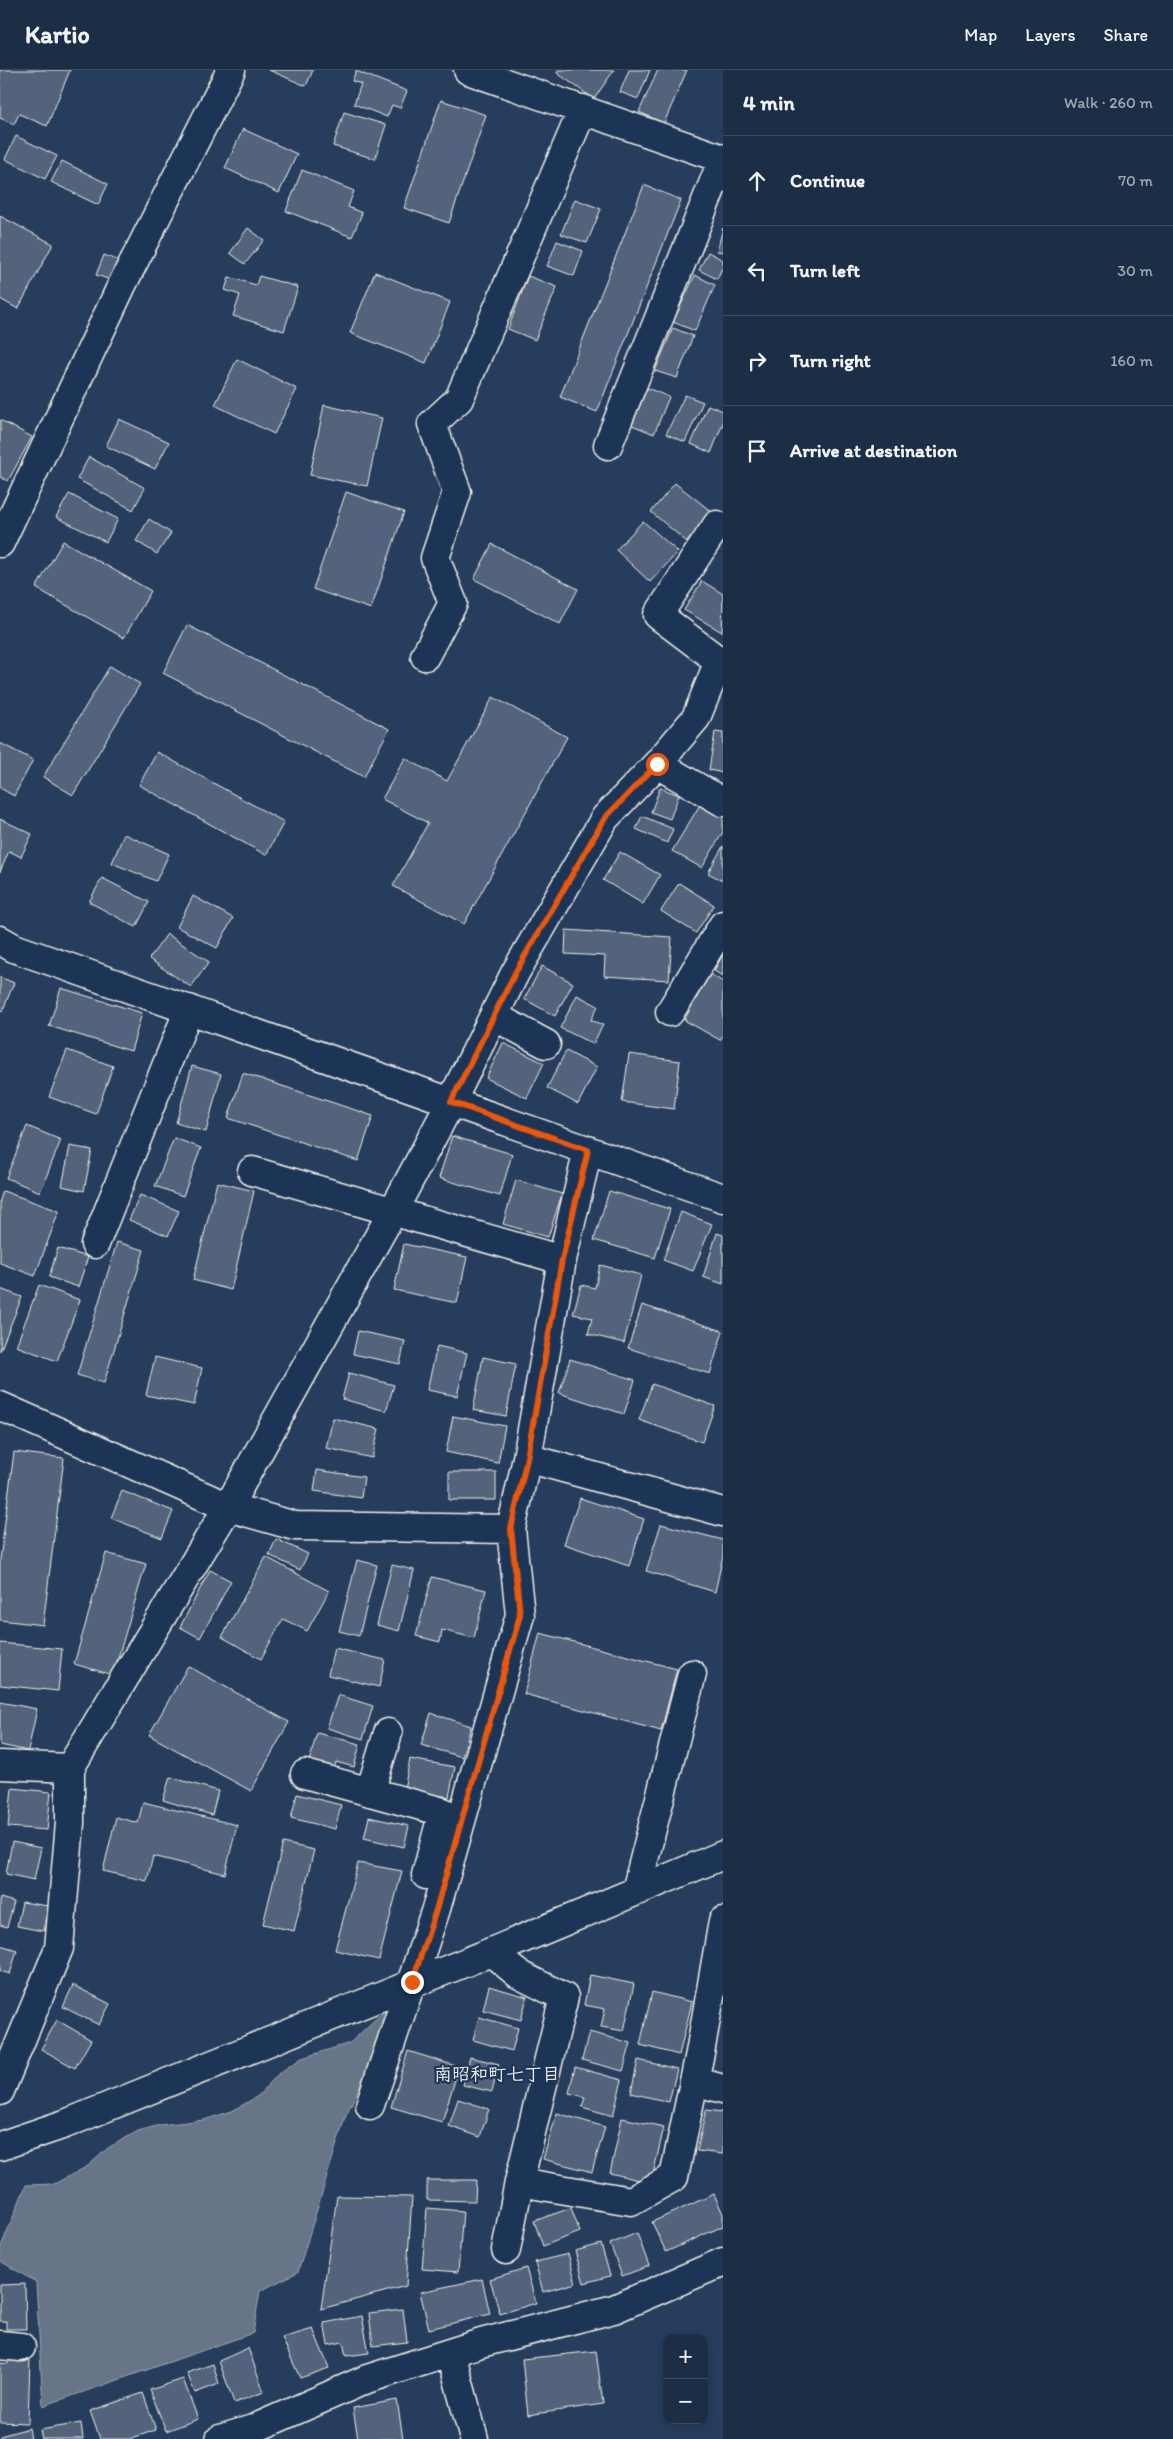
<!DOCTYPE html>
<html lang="en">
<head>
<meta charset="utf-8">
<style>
  body { margin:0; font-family:Itim,"Klee One",sans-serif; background:#293a51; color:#f1f3f6 }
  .controls { position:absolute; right:15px; bottom:15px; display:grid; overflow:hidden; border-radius:10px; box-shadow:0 2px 8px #0003 }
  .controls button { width:45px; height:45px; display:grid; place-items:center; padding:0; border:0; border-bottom:1px solid #3a4a5f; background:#1c2e46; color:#f1f3f6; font:25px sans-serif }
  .stop { position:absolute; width:15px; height:15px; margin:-11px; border:4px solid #ea580c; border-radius:50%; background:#fff }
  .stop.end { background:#ea580c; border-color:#fff; box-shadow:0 1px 5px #0008 }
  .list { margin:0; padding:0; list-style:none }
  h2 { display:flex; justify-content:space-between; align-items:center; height:65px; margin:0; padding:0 20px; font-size:21px }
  h2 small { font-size:16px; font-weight:400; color:#a0a8b3 }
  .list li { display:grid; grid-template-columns:32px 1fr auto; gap:15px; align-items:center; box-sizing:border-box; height:90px; padding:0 20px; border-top:1px solid #3a4a5f }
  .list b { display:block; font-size:19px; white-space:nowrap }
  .list em { font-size:16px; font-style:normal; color:#a0a8b3 }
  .icon { flex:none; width:28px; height:28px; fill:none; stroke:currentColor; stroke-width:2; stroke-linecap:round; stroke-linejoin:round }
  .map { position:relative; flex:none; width:723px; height:2369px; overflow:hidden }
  header { display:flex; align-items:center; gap:30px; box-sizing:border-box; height:70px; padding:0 25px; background:#1c2e46; border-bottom:1px solid #3a4a5f }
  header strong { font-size:24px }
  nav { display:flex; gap:28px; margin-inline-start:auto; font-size:18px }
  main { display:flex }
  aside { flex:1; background:#1c2e46 }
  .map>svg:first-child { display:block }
  .water { fill:#677588; stroke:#9fa7ae }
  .building { fill:#52647b; stroke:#f4f1e8 }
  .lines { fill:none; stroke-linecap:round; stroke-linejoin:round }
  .minor-casing { stroke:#f4f1e8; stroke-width:31 }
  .minor { stroke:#1d3557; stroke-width:28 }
  .route { stroke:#ea580c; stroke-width:6 }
  .labels { text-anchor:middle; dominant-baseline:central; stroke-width:4.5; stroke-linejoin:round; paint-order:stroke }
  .neighbourhood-label { font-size:18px; font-weight:bold; fill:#f4f1e8; stroke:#1d3557 }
</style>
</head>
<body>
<header>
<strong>Kartio</strong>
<nav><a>Map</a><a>Layers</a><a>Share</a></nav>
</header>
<main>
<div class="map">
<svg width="723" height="2369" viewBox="0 0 723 2369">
  <rect width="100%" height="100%" fill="#263d5d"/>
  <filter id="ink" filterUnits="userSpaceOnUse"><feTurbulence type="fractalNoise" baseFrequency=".02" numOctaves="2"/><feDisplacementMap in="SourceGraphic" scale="10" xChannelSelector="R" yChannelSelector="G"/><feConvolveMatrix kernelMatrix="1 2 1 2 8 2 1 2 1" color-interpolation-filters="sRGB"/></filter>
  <g filter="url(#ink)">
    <path class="water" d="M 385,1940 L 389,1955 L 345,2047 L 298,2202 L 260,2221 L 253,2263 L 43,2336 L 36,2212 L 0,2191 L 0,2179 L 26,2115 L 54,2114 L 88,2096 L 108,2078 L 138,2061 L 160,2055 L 204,2050 L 232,2041 L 258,2026 L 279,2003 L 302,1988 L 350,1973 Z"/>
    <path class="building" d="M 0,0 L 70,0 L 47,56 L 19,44 L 14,54 L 0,48 Z
      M 269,0 L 313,0 L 306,16 Z
      M 558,0 L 614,0 L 594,29 L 557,3 Z
      M 629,0 L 650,0 L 638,29 L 620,22 Z
      M 658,0 L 687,0 L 664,53 L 639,42 Z
      M 356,1 L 407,21 L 400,38 L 392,35 L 387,47 L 354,34 L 361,14 L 352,11 Z
      M 441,30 L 486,45 L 449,153 L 404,138 Z
      M 344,42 L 386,55 L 375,89 L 333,76 Z
      M 243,59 L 297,84 L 279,123 L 225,98 Z
      M 16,66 L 57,86 L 45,109 L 5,89 Z
      M 62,91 L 108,114 L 98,135 L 51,112 Z
      M 302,100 L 354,121 L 348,137 L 362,143 L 352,167 L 286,141 Z
      M 644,115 L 681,130 L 597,342 L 560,327 Z
      M 575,129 L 601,139 L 587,173 L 561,164 Z
      M 0,146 L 53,174 L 18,239 L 0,229 Z
      M 248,158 L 264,170 L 245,194 L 230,183 Z
      M 723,158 L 723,182 L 717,181 Z
      M 557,171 L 583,181 L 574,206 L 547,196 Z
      M 708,182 L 723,190 L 723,196 L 717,209 L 699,200 Z
      M 104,185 L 125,193 L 117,212 L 96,205 Z
      M 375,202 L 450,232 L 426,293 L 350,263 Z
      M 695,205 L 715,215 L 695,261 L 673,252 Z
      M 259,206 L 298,217 L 284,261 L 233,246 L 240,225 L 225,220 L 229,207 L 256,215 Z
      M 528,206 L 557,217 L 535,270 L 508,259 Z
      M 673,258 L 693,266 L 677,308 L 655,301 Z
      M 237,289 L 297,319 L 274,364 L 215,335 Z
      M 647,318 L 669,327 L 654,364 L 632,355 Z
      M 685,325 L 703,332 L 685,372 L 666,364 Z
      M 324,335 L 382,348 L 367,416 L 310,405 Z
      M 708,335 L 723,341 L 723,353 L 711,383 L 691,374 Z
      M 119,349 L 169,372 L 155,399 L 106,376 Z
      M 0,350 L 32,367 L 8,411 L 0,407 Z
      M 89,387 L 145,418 L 133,440 L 77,409 Z
      M 675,413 L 712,442 L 687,472 L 651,442 Z
      M 346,422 L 404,442 L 371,539 L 313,519 Z
      M 69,424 L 118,449 L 106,472 L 56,447 Z
      M 149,449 L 171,463 L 157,484 L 136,471 Z
      M 643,451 L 678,482 L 650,512 L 616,480 Z
      M 63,471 L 151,521 L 124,568 L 36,518 Z
      M 492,474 L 578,519 L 560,554 L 474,509 Z
      M 702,511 L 723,524 L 722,562 L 684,540 Z
      M 187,555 L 389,659 L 364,707 L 163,603 Z
      M 110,596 L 140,614 L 73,725 L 43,707 Z
      M 493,627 L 567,667 L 464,854 L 393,816 L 428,753 L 382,729 L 405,688 L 447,711 Z
      M 715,662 L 723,663 L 723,703 L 709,700 Z
      M 0,673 L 33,690 L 14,726 L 0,718 Z
      M 157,682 L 284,752 L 266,785 L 139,715 Z
      M 660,718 L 679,725 L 670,749 L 651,742 Z
      M 701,733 L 723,746 L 723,762 L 702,798 L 672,781 Z
      M 642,746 L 673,759 L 667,773 L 636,759 Z
      M 0,749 L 32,764 L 21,787 L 9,781 L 0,802 Z
      M 124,764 L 169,784 L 156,811 L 112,793 Z
      M 723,776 L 723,811 L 708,803 Z
      M 620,782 L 660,805 L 643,834 L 603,810 Z
      M 102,808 L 149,832 L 136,857 L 89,832 Z
      M 679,813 L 714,835 L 696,863 L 661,841 Z
      M 193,826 L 233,848 L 217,878 L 177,857 Z
      M 566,860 L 672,867 L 669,910 L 604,906 L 605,886 L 565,884 Z
      M 167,864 L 209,892 L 191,917 L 149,889 Z
      M 723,884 L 723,906 L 714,901 Z
      M 542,896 L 573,913 L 555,946 L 524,929 Z
      M 710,904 L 723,912 L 723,965 L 720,970 L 684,950 Z
      M 0,907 L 14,913 L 2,942 L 0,941 Z
      M 61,918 L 142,943 L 131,981 L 49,956 Z
      M 577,925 L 598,936 L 591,950 L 603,955 L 593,974 L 560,958 Z
      M 503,973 L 544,993 L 527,1028 L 486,1008 Z
      M 67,980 L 113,996 L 96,1044 L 49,1027 Z
      M 566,981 L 597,997 L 578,1034 L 547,1018 Z
      M 629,984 L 680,991 L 674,1039 L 622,1032 Z
      M 192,996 L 221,1004 L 206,1062 L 176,1053 Z
      M 243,1003 L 373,1046 L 358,1091 L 228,1048 Z
      M 27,1056 L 61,1070 L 40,1122 L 6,1108 Z
      M 452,1066 L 512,1084 L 500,1126 L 439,1108 Z
      M 174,1068 L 201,1078 L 183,1126 L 155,1116 Z
      M 70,1076 L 92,1080 L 84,1121 L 62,1116 Z
      M 516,1110 L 562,1124 L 548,1167 L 503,1154 Z
      M 217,1112 L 254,1121 L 231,1220 L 193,1210 Z
      M 3,1121 L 59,1141 L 35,1206 L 0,1193 L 0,1130 Z
      M 609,1121 L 670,1139 L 655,1188 L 594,1170 Z
      M 140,1125 L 179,1141 L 168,1166 L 129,1150 Z
      M 681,1142 L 712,1154 L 693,1201 L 663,1190 Z
      M 717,1163 L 723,1165 L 723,1214 L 703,1207 Z
      M 117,1172 L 144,1180 L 104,1313 L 77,1305 Z
      M 404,1174 L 467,1187 L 457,1233 L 394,1220 Z
      M 58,1178 L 88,1187 L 78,1217 L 49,1207 Z
      M 600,1195 L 641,1205 L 624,1273 L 588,1264 L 592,1248 L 573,1244 L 581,1215 L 595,1218 Z
      M 39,1215 L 80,1230 L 57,1291 L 16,1276 Z
      M 0,1219 L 22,1227 L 0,1281 Z
      M 642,1235 L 723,1261 L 710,1304 L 628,1278 Z
      M 358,1261 L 405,1271 L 400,1294 L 353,1284 Z
      M 437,1276 L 467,1283 L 457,1326 L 427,1320 Z
      M 155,1287 L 202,1298 L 194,1335 L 146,1325 Z
      M 483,1287 L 516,1294 L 506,1346 L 473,1340 Z
      M 570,1289 L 635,1310 L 624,1344 L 559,1323 Z
      M 349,1303 L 394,1315 L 386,1341 L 342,1329 Z
      M 652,1314 L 715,1336 L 702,1372 L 639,1350 Z
      M 453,1346 L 505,1356 L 498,1393 L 446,1382 Z
      M 333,1348 L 379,1359 L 372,1388 L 326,1378 Z
      M 14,1382 L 64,1388 L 43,1555 L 0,1550 L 0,1490 Z
      M 317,1400 L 364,1407 L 361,1428 L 314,1421 Z
      M 449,1402 L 496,1402 L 496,1430 L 449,1430 Z
      M 122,1421 L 173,1441 L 162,1468 L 111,1448 Z
      M 580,1428 L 644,1449 L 629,1496 L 564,1474 Z
      M 661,1454 L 723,1470 L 723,1486 L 715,1522 L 646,1501 Z
      M 276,1469 L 308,1484 L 300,1500 L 269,1485 Z
      M 106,1483 L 146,1494 L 113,1605 L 74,1594 Z
      M 266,1487 L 329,1521 L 307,1561 L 283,1549 L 261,1589 L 222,1567 Z
      M 357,1490 L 377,1495 L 359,1566 L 339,1561 Z
      M 392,1495 L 414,1500 L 399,1561 L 377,1555 Z
      M 210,1500 L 231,1511 L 200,1568 L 180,1557 Z
      M 432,1507 L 486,1520 L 474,1568 L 442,1560 L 440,1572 L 416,1566 Z
      M 540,1563 L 677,1599 L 661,1661 L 524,1624 Z
      M 0,1573 L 62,1579 L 58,1621 L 0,1615 Z
      M 334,1578 L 385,1590 L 379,1617 L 328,1605 Z
      M 188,1596 L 289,1652 L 251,1721 L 149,1665 Z
      M 338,1625 L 373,1636 L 363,1669 L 327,1658 Z
      M 0,1632 L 37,1639 L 28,1681 L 0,1675 Z
      M 431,1643 L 471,1656 L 462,1687 L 421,1675 Z
      M 317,1663 L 360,1674 L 354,1697 L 336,1692 L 333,1702 L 308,1695 Z
      M 410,1689 L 455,1697 L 449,1727 L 404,1719 Z
      M 170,1707 L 218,1721 L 212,1745 L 163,1730 Z
      M 12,1718 L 51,1722 L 47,1760 L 8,1757 Z
      M 297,1724 L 341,1735 L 335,1759 L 291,1748 Z
      M 143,1732 L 237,1755 L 225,1804 L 153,1786 L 147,1811 L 103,1801 L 116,1747 L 138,1753 Z
      M 369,1747 L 409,1756 L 404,1777 L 364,1768 Z
      M 12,1772 L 41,1778 L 34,1810 L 6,1804 Z
      M 283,1773 L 314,1780 L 294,1861 L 263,1854 Z
      M 358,1793 L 402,1801 L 379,1890 L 335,1880 Z
      M 0,1828 L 14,1832 L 7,1857 L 0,1855 Z
      M 22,1832 L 48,1836 L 43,1861 L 17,1856 Z
      M 0,1875 L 17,1880 L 10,1904 L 0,1901 Z
      M 590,1905 L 634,1914 L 624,1961 L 601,1957 L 605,1939 L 584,1935 Z
      M 73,1915 L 110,1934 L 99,1955 L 63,1937 Z
      M 489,1916 L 527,1927 L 521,1950 L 483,1940 Z
      M 652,1922 L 692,1932 L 679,1985 L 640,1975 Z
      M 479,1947 L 518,1958 L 512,1981 L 473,1970 Z
      M 57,1950 L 91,1970 L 75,1998 L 41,1979 Z
      M 589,1962 L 631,1973 L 623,2001 L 582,1990 Z
      M 408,1981 L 459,1997 L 442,2052 L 391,2037 Z
      M 470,1987 L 499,1994 L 492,2022 L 463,2015 Z
      M 638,1990 L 677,1999 L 669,2032 L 631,2023 Z
      M 575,1997 L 622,2010 L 613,2046 L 582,2037 L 585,2027 L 569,2023 Z
      M 458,2029 L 489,2039 L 480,2067 L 449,2056 Z
      M 706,2040 L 723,2042 L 723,2084 L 697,2081 Z
      M 557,2043 L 605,2057 L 592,2102 L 543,2089 Z
      M 622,2048 L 664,2057 L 651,2113 L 610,2103 Z
      M 427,2110 L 476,2110 L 475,2131 L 427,2130 Z
      M 714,2124 L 723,2144 L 723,2156 L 666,2182 L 652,2152 Z
      M 337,2126 L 412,2127 L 406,2216 L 321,2239 Z
      M 427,2138 L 463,2141 L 458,2202 L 422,2199 Z
      M 571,2138 L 580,2162 L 543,2176 L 534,2151 Z
      M 637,2163 L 649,2196 L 622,2206 L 610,2174 Z
      M 601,2174 L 610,2206 L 584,2213 L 575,2181 Z
      M 568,2184 L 576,2213 L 543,2222 L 535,2192 Z
      M 526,2198 L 536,2233 L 500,2244 L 490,2209 Z
      M 482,2209 L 490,2244 L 429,2259 L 420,2222 Z
      M 25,2214 L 26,2259 L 6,2259 L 6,2251 L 0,2251 L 0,2215 Z
      M 403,2239 L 407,2272 L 373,2276 L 369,2243 Z
      M 362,2246 L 369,2283 L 346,2286 L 343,2272 L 328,2275 L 324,2253 Z
      M 313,2259 L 329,2298 L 300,2308 L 282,2268 Z
      M 248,2278 L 264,2322 L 234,2333 L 219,2291 Z
      M 596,2281 L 603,2334 L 528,2345 L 522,2289 Z
      M 8,2288 L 30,2288 L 28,2353 L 0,2352 L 0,2293 L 8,2294 Z
      M 213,2294 L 219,2314 L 195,2323 L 187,2303 Z
      M 183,2309 L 198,2349 L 166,2361 L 150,2320 Z
      M 143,2323 L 156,2360 L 129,2369 L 100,2369 L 90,2341 Z
      M 397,2330 L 403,2369 L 358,2369 L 353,2338 Z
      M 81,2353 L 83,2369 L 42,2369 L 40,2360 Z
      M 29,2358 L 31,2369 L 0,2369 L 0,2366 Z"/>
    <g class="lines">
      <defs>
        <path id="minor" d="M 468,0 L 723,89
          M 608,375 L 723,89
          M 0,473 L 122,215 L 231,0
          M 425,586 L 453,533 L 435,488 L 457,422 L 432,354 L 459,329 L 583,39
          M 657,694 L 723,732
          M 0,870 L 14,878 L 723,1128
          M 670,942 L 723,855
          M 494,946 L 546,974
          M 252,1101 L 562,1190
          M 95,1174 L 189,939
          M 0,1336 L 228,1437 L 295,1456 L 511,1459
          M 527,1388 L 723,1442
          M 0,1695 L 70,1698 L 70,1753 L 59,1878 L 0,2021
          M 70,1698 L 228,1437 L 393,1141 L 451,1032 L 515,903 L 605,748 L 657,694 L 696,648 L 719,591 L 658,545 L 717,455
          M 305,1704 L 443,1742 L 426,1805
          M 370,1722 L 388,1663
          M 636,1821 L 692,1604
          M 491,1882 L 518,1904 L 564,1927 L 519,2112 L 631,2131 L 674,2107 L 700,1983 L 723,1851
          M 694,2011 L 723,2019
          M 370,2035 L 436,1839 L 520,1545 L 511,1459 L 527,1388 L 562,1190 L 588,1080
          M 0,2076 L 65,2054 L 491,1882 L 723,1785
          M 506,2180 L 519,2112
          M 0,2275 L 21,2277
          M 451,2283 L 474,2369
          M 220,2369 L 253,2359 L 367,2309 L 481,2273 L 614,2239 L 723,2192"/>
      </defs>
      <use href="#minor" class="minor-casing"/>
      <use href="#minor" class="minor"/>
    </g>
  </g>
  <g class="lines" filter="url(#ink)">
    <path class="route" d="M 412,1912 L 436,1840 L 520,1545 L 511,1459 L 527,1388 L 562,1190 L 588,1080 L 451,1032 L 515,903 L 605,748 L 657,694"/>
  </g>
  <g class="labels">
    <g class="neighbourhood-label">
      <text x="497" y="2004">南昭和町七丁目</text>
    </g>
  </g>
</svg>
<div class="controls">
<button>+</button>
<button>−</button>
</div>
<div class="stop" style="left:657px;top:694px"></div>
<div class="stop end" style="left:412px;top:1912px"></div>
</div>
<aside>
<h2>4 min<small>Walk · 260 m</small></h2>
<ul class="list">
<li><svg class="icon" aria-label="ahead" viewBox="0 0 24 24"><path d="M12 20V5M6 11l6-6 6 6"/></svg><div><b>Continue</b></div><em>70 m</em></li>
<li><svg class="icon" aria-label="left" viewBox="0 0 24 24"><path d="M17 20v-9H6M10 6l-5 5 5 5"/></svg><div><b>Turn left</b></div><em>30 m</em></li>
<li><svg class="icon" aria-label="right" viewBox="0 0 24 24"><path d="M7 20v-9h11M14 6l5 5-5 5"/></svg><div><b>Turn right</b></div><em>160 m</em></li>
<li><svg class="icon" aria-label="arrive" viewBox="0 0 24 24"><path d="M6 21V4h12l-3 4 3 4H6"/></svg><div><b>Arrive at destination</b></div></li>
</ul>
</aside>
</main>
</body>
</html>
